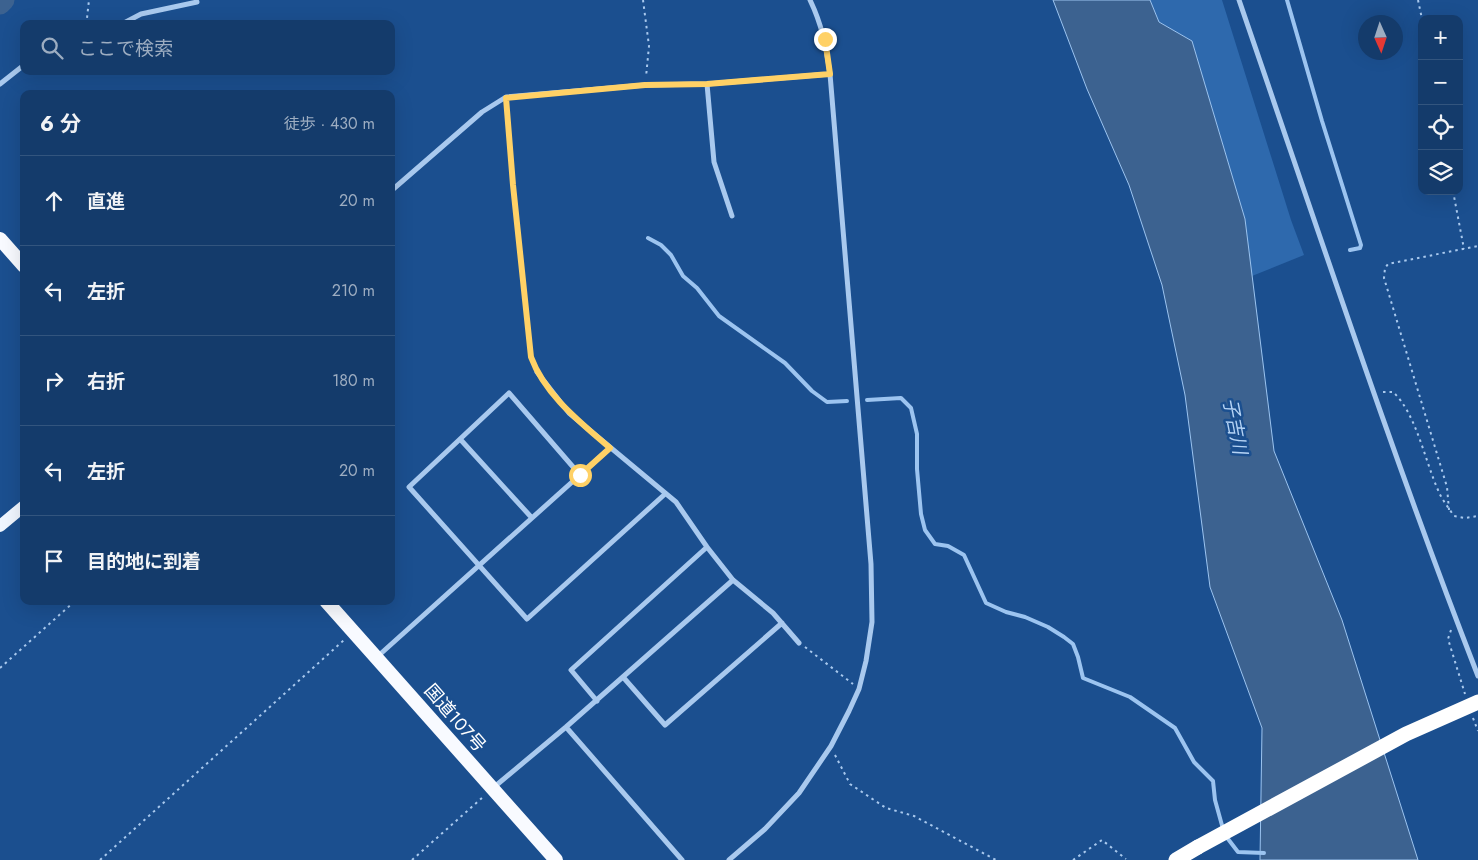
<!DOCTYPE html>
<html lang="ja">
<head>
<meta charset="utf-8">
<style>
  body { margin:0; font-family:Jost,"Noto Sans JP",sans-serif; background:#214673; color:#f1f3f6 }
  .controls { position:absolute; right:15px; top:15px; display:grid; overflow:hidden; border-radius:10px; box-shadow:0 5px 20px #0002 }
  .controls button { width:45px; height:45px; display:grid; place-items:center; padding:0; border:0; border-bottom:1px solid #33557e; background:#143b6b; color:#f1f3f6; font:25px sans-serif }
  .compass { position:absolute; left:1358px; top:15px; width:45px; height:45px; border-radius:50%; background:#143b6b; box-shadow:0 5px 20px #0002; rotate:177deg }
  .stop { position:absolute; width:15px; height:15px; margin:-11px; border:4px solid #ffd166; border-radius:50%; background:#fff }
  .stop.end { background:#ffd166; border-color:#fff; box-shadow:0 1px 5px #0008 }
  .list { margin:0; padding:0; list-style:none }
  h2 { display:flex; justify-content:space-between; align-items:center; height:65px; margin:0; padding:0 20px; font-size:21px }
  h2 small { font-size:16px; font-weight:400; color:#9dadc1 }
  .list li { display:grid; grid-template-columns:32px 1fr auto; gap:15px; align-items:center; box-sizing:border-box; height:90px; padding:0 20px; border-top:1px solid #33557e }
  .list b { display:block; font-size:19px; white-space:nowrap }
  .list em { font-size:16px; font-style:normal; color:#9dadc1 }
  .icon { flex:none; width:28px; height:28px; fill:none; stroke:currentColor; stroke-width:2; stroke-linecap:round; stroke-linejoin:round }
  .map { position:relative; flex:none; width:1478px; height:860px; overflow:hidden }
  .search { position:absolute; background:#143b6b; box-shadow:0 5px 20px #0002; left:20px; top:20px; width:375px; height:55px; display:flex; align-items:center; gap:12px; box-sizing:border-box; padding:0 18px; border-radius:10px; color:#9dadc1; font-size:19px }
  .panel { position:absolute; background:#143b6b; box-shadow:0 5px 20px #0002; left:20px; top:90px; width:375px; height:515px; border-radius:10px }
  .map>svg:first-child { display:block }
  .green { fill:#2e69ad }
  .water { fill:#3c6290; stroke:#9cc4f0 }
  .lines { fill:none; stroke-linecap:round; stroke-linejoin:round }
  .stream { stroke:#9cc4f0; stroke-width:4 }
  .river { stroke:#3c6290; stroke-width:21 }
  .path { stroke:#a9c9ee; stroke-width:2; stroke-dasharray:2.5 4; stroke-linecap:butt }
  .minor { stroke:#a9c9ee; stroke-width:5 }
  .primary { stroke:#f0f6ff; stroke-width:12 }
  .trunk { stroke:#f8faff; stroke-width:14 }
  .motorway { stroke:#fff; stroke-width:15 }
  .motorway-bridge { stroke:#fff; stroke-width:15 }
  .route { stroke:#ffd166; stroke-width:6 }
  .labels { text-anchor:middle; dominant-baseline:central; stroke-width:5; stroke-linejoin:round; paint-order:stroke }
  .street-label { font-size:18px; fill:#fff; stroke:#1b4f8f }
  .water-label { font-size:19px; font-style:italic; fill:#b5d3f5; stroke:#1b4f8f }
</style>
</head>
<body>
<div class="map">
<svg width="1478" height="860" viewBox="0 0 1478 860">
  <rect width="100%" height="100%" fill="#1b4f8f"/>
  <path class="green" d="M 1150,0 L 1222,0 L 1291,220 L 1304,255 L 1252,276 L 1245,219 L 1192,41 L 1159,22 Z"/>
  <path class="water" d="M 1053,0 L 1150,0 L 1159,22 L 1192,41 L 1245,219 L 1274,451 L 1342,620 L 1418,860 L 1260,860 L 1262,728 L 1210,587 L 1185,395 L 1162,285 L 1129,185 L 1087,89 Z"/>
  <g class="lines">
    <path class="stream" d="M 1287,0 L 1322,121 L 1361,245 L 1360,248 L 1350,250
      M 648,238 L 661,245 L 671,255 L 683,276 L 697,288 L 719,316 L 785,363 L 812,391 L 827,402 L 847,401
      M 867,400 L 901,398 L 911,408 L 917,434 L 917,469 L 921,514 L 925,530 L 935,544 L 948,546 L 964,555 L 986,603 L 1006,612 L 1025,617 L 1048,627 L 1064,637 L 1073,644 L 1078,657 L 1083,678 L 1130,697 L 1175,728 L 1194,762 L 1213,781 L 1215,800 L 1223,829
      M 1225,835 L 1238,852 L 1264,853"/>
    <path class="river" d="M 0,4 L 4,0"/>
    <path class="path" d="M 643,0 L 649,46 L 646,77
      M 1418,0 L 1422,19
      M 85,24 L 87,18 L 89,0
      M 506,107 L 513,185 L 531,357 L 533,363
      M 1453,191 L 1464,249
      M 1383,392 L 1393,392 C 1416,413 1425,461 1438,490 C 1442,500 1448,507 1454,516 L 1465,518 L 1478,516
      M 1449,510 L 1447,487 L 1384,278 L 1385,268 L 1388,264 L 1478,246
      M 1451,630 L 1448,639 L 1465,694
      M 805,647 L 853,684
      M 0,668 L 75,601
      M 1473,718 L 1478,731
      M 835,755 L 850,784 L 886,808 L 914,816 L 996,860
      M 100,860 L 344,640
      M 412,860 L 483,797
      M 1073,860 L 1102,840 L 1126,859"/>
    <path class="minor" d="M 1239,0 C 1317,226 1391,453 1478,676
      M 122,24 L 141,14 L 197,2
      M 0,84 L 24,65
      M 707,84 L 714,162 L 732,216
      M 391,191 L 482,112 L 506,97 L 645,85 L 707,84 L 830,74
      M 537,372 L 569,413 L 676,502 L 707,547 L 733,580 L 773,613 L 799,643
      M 460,439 L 532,518
      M 580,475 L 509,393 L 409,487 L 527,619 L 665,494
      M 377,657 L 610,448
      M 623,677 L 665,725 L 782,623
      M 597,701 L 571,670 L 707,547
      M 566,727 L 682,860
      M 493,788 L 566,727 L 733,580
      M 729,860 L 765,829 L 799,793 L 831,746 L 849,711 L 859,689 L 866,661 L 872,622 L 871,564 L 830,74 C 826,46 822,25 810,0"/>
    <path class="primary" d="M 0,526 L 24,506"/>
    <path class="trunk" d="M 0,239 L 24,266
      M 326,601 L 556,860"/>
    <path class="motorway" d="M 1176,860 L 1198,847"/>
    <path class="motorway-bridge" d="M 1198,847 L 1406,734 L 1478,702"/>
  </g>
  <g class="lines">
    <path class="route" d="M 580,475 L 610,448 C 580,422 545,395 531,357 L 513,185 L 506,98 L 645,85 L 707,84 L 830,74 L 825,39"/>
  </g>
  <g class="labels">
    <g class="street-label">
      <text transform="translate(455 718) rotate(49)">国道107号</text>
    </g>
    <g class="water-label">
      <text transform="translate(1235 426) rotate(79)">子吉川</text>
    </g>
  </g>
</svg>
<div class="controls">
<button>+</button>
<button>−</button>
<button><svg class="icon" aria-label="locate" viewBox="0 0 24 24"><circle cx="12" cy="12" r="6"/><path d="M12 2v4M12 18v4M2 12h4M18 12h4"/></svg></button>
<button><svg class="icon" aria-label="layers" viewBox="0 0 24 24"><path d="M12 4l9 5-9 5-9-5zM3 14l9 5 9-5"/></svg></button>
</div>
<svg class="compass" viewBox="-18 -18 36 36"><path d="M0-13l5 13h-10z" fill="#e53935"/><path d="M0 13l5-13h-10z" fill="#9dadc1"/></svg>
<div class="stop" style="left:580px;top:475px"></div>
<div class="stop end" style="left:825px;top:39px"></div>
<div class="search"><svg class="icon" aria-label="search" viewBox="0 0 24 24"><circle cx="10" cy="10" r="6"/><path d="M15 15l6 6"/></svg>ここで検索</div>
<section class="panel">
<h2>6 分<small>徒歩 · 430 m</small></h2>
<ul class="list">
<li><svg class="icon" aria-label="ahead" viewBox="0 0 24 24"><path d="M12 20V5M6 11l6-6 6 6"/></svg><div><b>直進</b></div><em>20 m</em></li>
<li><svg class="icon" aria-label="left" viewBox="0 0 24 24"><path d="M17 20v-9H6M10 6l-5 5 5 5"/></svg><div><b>左折</b></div><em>210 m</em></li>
<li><svg class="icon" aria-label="right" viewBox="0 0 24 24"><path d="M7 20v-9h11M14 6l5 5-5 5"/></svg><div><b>右折</b></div><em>180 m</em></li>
<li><svg class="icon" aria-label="left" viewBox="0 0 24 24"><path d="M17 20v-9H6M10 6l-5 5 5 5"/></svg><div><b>左折</b></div><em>20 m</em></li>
<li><svg class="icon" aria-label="arrive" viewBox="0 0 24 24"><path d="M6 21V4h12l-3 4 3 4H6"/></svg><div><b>目的地に到着</b></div></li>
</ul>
</section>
</div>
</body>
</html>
